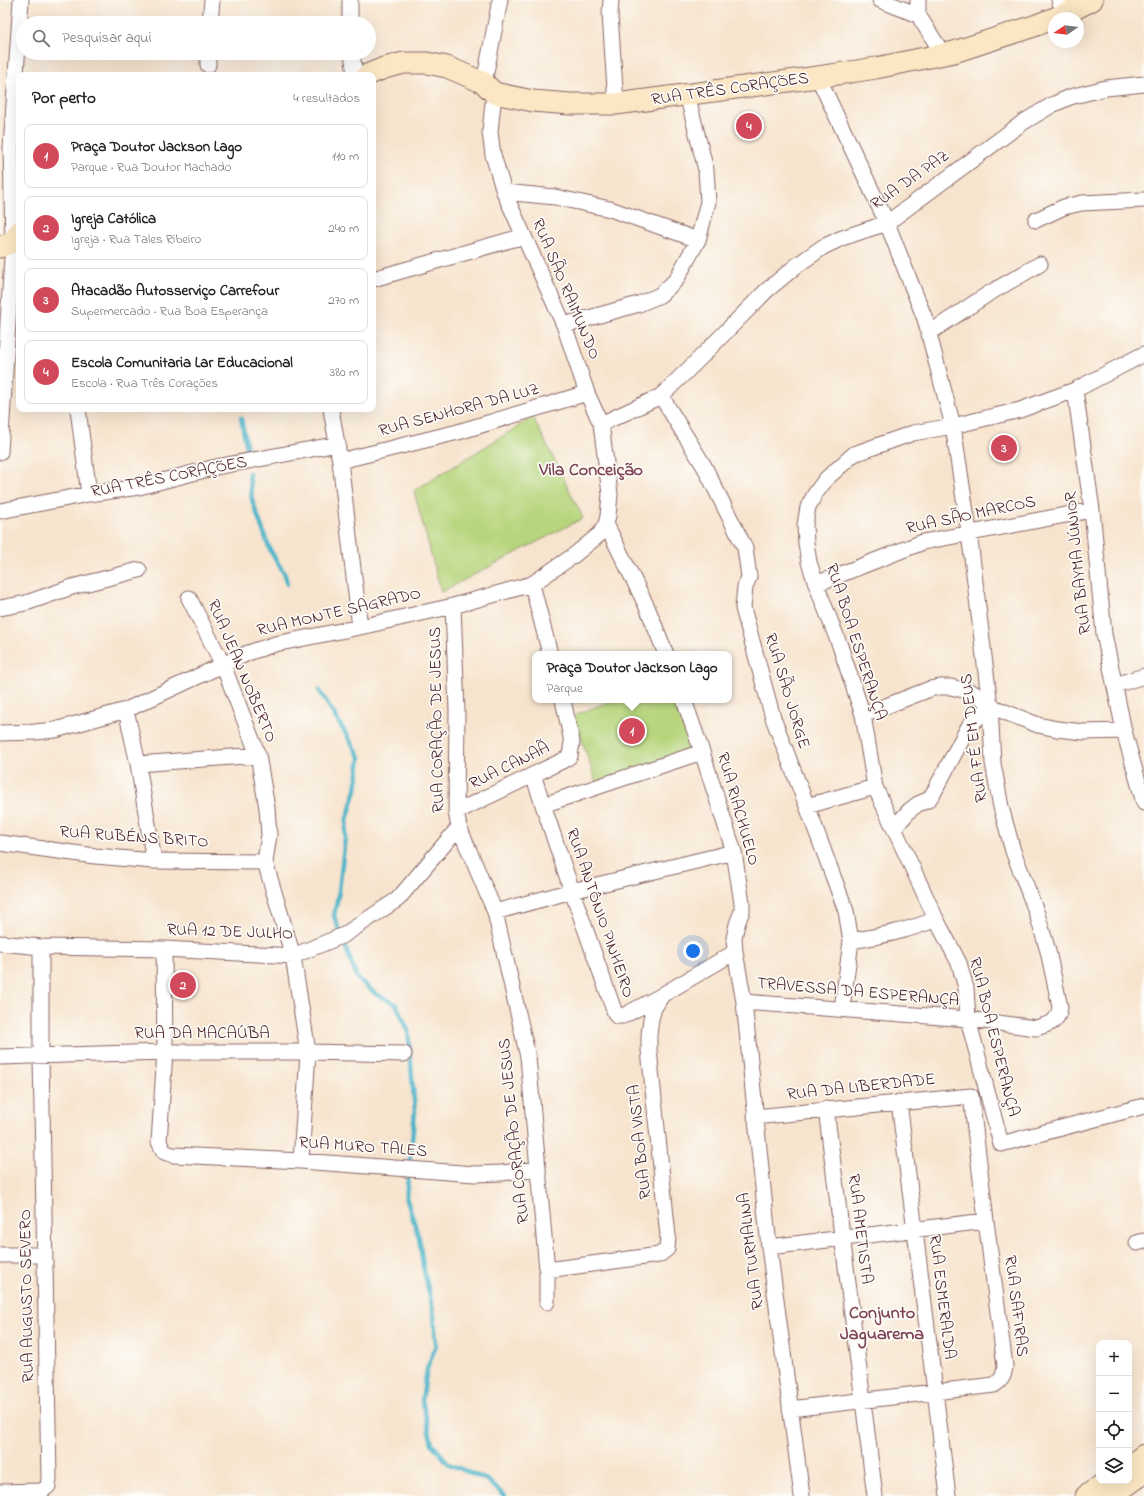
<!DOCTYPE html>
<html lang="pt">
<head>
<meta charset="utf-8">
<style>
  body { margin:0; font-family:"Indie Flower",sans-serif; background:#f6f6f6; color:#222 }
  .controls { position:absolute; right:12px; bottom:12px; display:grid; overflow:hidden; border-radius:8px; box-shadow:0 4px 16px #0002 }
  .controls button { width:36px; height:36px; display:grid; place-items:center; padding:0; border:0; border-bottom:1px solid #e0e0e0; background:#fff; color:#222; font:20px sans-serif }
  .compass { position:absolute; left:1048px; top:12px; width:36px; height:36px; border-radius:50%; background:#fff; box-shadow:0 4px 16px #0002; rotate:257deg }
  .you { position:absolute; left:693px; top:951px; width:14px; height:14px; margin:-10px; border:3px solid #fff; border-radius:50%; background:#1a73e8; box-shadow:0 0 0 6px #1a73e833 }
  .badge { display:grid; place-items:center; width:26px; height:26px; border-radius:50%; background:#d1495b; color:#fff; font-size:13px; font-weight:700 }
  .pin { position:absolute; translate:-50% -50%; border:2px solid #fff; box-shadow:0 1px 4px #0006 }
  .popup { position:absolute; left:532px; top:651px; width:200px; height:52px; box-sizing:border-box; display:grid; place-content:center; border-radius:8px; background:#fff; filter:drop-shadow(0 1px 3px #0005); font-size:13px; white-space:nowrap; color:#767676 }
  .popup b { font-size:15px; color:#222 }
  .popup::after { content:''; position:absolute; left:50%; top:100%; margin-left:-8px; border:8px solid transparent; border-top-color:#fff }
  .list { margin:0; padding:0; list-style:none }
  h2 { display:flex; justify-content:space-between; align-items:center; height:52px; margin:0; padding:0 16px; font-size:17px }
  h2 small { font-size:13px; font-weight:400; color:#767676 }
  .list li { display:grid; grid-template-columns:26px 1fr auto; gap:12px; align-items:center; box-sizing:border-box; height:64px; margin:0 8px 8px; padding:0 8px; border:1px solid #e0e0e0; border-radius:8px }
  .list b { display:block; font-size:15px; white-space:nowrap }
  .list p { margin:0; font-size:13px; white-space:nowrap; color:#767676 }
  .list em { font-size:13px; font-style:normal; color:#767676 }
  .icon { flex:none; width:22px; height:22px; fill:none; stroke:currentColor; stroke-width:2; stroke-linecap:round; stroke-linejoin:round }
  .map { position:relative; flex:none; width:1144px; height:1496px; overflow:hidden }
  .search { position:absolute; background:#fff; box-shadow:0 4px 16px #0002; left:16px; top:16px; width:360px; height:44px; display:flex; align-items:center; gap:10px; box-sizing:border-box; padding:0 14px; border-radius:22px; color:#767676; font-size:15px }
  .panel { position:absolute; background:#fff; box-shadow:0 4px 16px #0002; left:16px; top:72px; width:360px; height:340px; border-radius:8px }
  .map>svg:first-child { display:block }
  .park { fill:#b6d57c; stroke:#807a54 }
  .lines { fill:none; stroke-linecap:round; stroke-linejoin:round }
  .stream { stroke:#4bb4c9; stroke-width:4.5 }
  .street-casing { stroke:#876464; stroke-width:17 }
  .secondary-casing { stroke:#876464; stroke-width:23 }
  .street { stroke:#fff; stroke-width:15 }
  .secondary { stroke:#fbe7c3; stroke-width:21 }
  .labels { text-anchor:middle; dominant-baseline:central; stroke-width:3.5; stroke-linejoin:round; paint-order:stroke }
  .street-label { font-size:17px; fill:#4a1f2b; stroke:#fdfcf7 }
  .neighbourhood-label { font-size:18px; font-weight:bold; fill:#7d4455; stroke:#fdfcf7 }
</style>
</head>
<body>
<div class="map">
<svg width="1144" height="1496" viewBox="0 0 1144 1496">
  <rect width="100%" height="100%" fill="#fdfcf7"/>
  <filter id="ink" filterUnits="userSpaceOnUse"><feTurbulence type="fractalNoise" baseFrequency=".025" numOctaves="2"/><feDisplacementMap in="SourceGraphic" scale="8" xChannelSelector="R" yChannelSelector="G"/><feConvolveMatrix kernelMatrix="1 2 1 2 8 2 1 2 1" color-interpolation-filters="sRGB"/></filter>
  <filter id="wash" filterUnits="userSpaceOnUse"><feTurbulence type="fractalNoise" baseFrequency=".012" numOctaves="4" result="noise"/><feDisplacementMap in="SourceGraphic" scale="16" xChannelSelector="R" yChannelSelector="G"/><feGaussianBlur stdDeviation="0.9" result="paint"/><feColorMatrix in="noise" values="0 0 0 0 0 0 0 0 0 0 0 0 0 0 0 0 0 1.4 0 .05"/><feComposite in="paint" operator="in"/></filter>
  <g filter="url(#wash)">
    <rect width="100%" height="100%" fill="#f7e4ce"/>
    <path class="park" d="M 533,417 L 583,518 L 441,592 L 414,491 Z
      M 614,700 L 674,700 L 691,745 L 686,753 L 596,782 L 574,717 L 577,714 Z"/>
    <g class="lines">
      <path class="stream" d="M 241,418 L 247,449
        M 249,473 L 252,500 L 270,550 L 285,575 L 287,584
        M 319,690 L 360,757 L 356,790 L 347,819 L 339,891 L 334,916 L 357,978 L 376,994 L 396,1004 L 408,1030 L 415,1111 L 406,1197 L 419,1238 L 423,1266 L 434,1315 L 436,1345 L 427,1369 L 422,1400 L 432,1444 L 449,1464 L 487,1480 L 505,1496"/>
    </g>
  </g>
  <g filter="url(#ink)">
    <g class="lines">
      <defs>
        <path id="street" d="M 611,0 L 610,14 L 616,104
          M 880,0 L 918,15
          M 918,0 L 918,15 L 943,54
          M 1059,0 L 1065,14
          M 210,23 L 212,0
          M 350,23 L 350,0
          M 352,53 L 355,75
          M 208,65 L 208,53
          M 484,83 L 500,0
          M 504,192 L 555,197 L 610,209 L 698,240
          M 1036,220 L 1064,207 L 1082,203 L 1144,200
          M 373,279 L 524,236
          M 564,325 L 639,304 L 660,295 L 676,280 L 698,240 L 708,202 L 706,170 L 687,94
          M 929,333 L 988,294 L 1040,264
          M 1144,354 L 1075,390 L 1020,410 L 953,426 L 913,433 L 854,454 L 826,479 L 815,494 L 808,507 L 805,525 L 806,543 L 809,562 L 816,584 L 840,646 L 863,715 L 875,787 L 936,919 L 959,963 L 966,988 L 968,1019 L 1001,1144 L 1144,1106
          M 1075,390 L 1092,510 L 1104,634 L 1124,731 L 1144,803
          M 661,396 L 704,466 L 745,548 L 749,577 L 745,587 L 743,608 L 773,718 L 807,806 L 846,911 L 851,941 L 842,1009
          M 78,409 L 89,494
          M 331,409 L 340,461 L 360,627
          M 601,424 L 661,396 L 698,360 L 766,291 L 796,266 L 823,247 L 842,238 L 887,223 L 1022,123 L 1052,105 L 1070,97 L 1106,88 L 1144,84
          M 0,452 L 13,242 L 11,148 L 21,0
          M 340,461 L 458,432 L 587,393
          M 0,511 L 89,494 L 139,487 L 216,467 L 338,444
          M 606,524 L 647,607 L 666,654
          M 532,584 L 550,654
          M 816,584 L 923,542 L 1092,510
          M 189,598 L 223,665 L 258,755 L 267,808 L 269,835 L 265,862 L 293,956 L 308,1052 L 301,1161
          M 453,606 L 457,711 L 456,812 L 459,827 L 495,912 L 528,1057 L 547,1270 L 547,1302
          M 0,608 L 26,603 L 72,587 L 139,570
          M 1115,685 L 1144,676
          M 684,700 L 702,752 L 734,852 L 742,903 L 742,911 L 737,924 L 734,938 L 735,952 L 744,1002 L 769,1247 L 802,1496
          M 126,710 L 138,764 L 154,861
          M 863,715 L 930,689 L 940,687 L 951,687 L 971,692 L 980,696 L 990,706 L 1038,725 L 1057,729 L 1084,732 L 1124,731
          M 0,733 L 35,732 L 55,730 L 126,710 L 248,653 L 275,644 L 360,627 L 453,606 L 532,584 L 573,556 L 600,534 L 606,524 L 608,516 L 610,494 L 601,424 L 587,393 L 564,325 L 504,192 L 493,155 L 490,132 L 494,93
          M 138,764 L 258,755
          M 533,775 L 574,897 L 615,1013 L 617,1016 L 623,1016 L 661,996
          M 543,805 L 702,752
          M 807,806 L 875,787
          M 456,812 L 566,759 L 570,756 L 572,742 L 563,700
          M 894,828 L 910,810 L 918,804 L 928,800 L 934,792 L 969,726 L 990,706
          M 0,843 L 95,856 L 154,861 L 265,862
          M 495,912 L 572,891 L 734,852
          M 851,941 C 880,936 908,931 936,919
          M 0,943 L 41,947 L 164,949 L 293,956 L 344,935 L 398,899 L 459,827
          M 164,949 L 165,1052 L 159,1142 L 164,1152 L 173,1155 L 301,1161 L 475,1174 L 501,1173 L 538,1169
          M 744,1002 L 968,1019 L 1036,1028 C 1049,1024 1058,1023 1060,1007 L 1048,951 L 1037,914 L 1013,851 L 1001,807 L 993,763 L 990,706 L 969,532 L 953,426 L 925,319 L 887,223 L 818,77
          M 0,1057 L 165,1052 L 308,1052 L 404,1054
          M 899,1102 L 948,1496
          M 826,1109 L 875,1496
          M 755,1117 L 971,1096 L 986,1221 L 1005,1366 C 1004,1376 1002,1380 994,1385 L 790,1409
          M 1137,1243 L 1144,1241
          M 769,1247 L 986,1221
          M 0,1255 L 45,1255
          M 547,1270 L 659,1255 L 667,1249 L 668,1236 L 649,1050 L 649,1035 L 651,1019 L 654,1008 L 662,995 L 735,952
          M 0,1492 L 42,1491 L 48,1486 L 49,1479 L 41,1056 L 41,947"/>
        <path id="secondary" d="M 367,75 L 384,68 L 404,63 L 427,63 L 447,67 L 461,73 L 484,83 L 494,93 L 533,101 L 570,104 L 616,104 L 818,77 L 876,68 L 954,52 L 1034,26 L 1065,14 L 1092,0
          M 0,247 L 13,242 L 19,232
          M 1129,1466 L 1144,1455
          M 1086,1496 L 1107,1481
          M 1112,1496 L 1144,1473"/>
      </defs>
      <use href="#street" class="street-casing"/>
      <use href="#secondary" class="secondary-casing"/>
      <use href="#street" class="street"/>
      <use href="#secondary" class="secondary"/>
    </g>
  </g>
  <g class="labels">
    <g class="street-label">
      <text transform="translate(730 89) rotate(-8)">RUA TRÊS CORAÇÕES</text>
      <text transform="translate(910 180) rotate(-35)">RUA DA PAZ</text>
      <text transform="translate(566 289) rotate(67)">RUA SÃO RAIMUNDO</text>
      <text transform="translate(459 410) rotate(-15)">RUA SENHORA DA LUZ</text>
      <text transform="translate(169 477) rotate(-11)">RUA TRÊS CORAÇÕES</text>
      <text transform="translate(971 515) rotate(-12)">RUA SÃO MARCOS</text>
      <text transform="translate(1078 563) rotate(-96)">RUA BAYMA JÚNIOR</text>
      <text transform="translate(339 612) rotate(-13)">RUA MONTE SAGRADO</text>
      <text transform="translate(856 642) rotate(72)">RUA BOA ESPERANÇA</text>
      <text transform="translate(242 671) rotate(67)">RUA JEAN NOBERTO</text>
      <text transform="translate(787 691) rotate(73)">RUA SÃO JORGE</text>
      <text transform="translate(437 720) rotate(-91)">RUA CORAÇÃO DE JESUS</text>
      <text transform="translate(974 738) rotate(-97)">RUA FÉ EM DEUS</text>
      <text transform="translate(509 766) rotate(-26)">RUA CANAÃ</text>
      <text transform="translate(738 809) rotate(74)">RUA RIACHUELO</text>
      <text transform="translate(134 837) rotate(4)">RUA RUBÉNS BRITO</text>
      <text transform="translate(600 913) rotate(71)">RUA ANTÔNIO PINHEIRO</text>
      <text transform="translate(230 932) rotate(2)">RUA 12 DE JULHO</text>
      <text transform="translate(858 992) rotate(5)">TRAVESSA DA ESPERANÇA</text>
      <text x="202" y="1033">RUA DA MACAÚBA</text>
      <text transform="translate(994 1037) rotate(76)">RUA BOA ESPERANÇA</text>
      <text transform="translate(861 1087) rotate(-6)">RUA DA LIBERDADE</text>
      <text transform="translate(514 1131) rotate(-96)">RUA CORAÇÃO DE JESUS</text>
      <text transform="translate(640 1142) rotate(-96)">RUA BOA VISTA</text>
      <text transform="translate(363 1147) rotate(4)">RUA MURO TALES</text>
      <text transform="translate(860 1229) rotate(83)">RUA AMETISTA</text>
      <text transform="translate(751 1251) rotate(-97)">RUA TURMALINA</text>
      <text transform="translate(27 1296) rotate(-91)">RUA AUGUSTO SEVERO</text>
      <text transform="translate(942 1297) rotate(83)">RUA ESMERALDA</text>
      <text transform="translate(1016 1306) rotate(83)">RUA SAFIRAS</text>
    </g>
    <g class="neighbourhood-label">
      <text x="591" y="471">Vila Conceição</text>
      <text x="882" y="1314">Conjunto<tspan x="882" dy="21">Jaguarema</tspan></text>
    </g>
  </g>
</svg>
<div class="controls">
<button>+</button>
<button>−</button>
<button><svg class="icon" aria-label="locate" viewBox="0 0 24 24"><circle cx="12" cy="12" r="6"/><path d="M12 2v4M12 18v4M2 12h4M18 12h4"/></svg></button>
<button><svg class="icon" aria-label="layers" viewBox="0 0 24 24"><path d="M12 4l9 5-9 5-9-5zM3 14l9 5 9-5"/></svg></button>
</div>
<svg class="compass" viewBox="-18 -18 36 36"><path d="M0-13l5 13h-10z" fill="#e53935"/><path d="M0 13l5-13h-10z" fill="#767676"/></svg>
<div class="you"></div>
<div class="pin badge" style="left:632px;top:731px">1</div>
<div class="popup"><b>Praça Doutor Jackson Lago</b>Parque</div>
<div class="pin badge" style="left:183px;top:985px">2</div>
<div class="pin badge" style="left:1004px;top:448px">3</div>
<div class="pin badge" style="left:749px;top:126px">4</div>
<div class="search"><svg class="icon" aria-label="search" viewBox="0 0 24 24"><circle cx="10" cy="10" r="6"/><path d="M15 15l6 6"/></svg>Pesquisar aqui</div>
<section class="panel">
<h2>Por perto<small>4 resultados</small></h2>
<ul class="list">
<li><span class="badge">1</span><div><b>Praça Doutor Jackson Lago</b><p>Parque · Rua Doutor Machado</p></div><em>110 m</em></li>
<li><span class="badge">2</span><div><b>Igreja Católica</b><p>Igreja · Rua Tales Ribeiro</p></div><em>240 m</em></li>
<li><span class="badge">3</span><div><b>Atacadão Autosserviço Carrefour</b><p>Supermercado · Rua Boa Esperança</p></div><em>270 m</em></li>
<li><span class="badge">4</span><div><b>Escola Comunitaria Lar Educacional</b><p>Escola · Rua Três Corações</p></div><em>380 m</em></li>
</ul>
</section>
</div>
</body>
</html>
